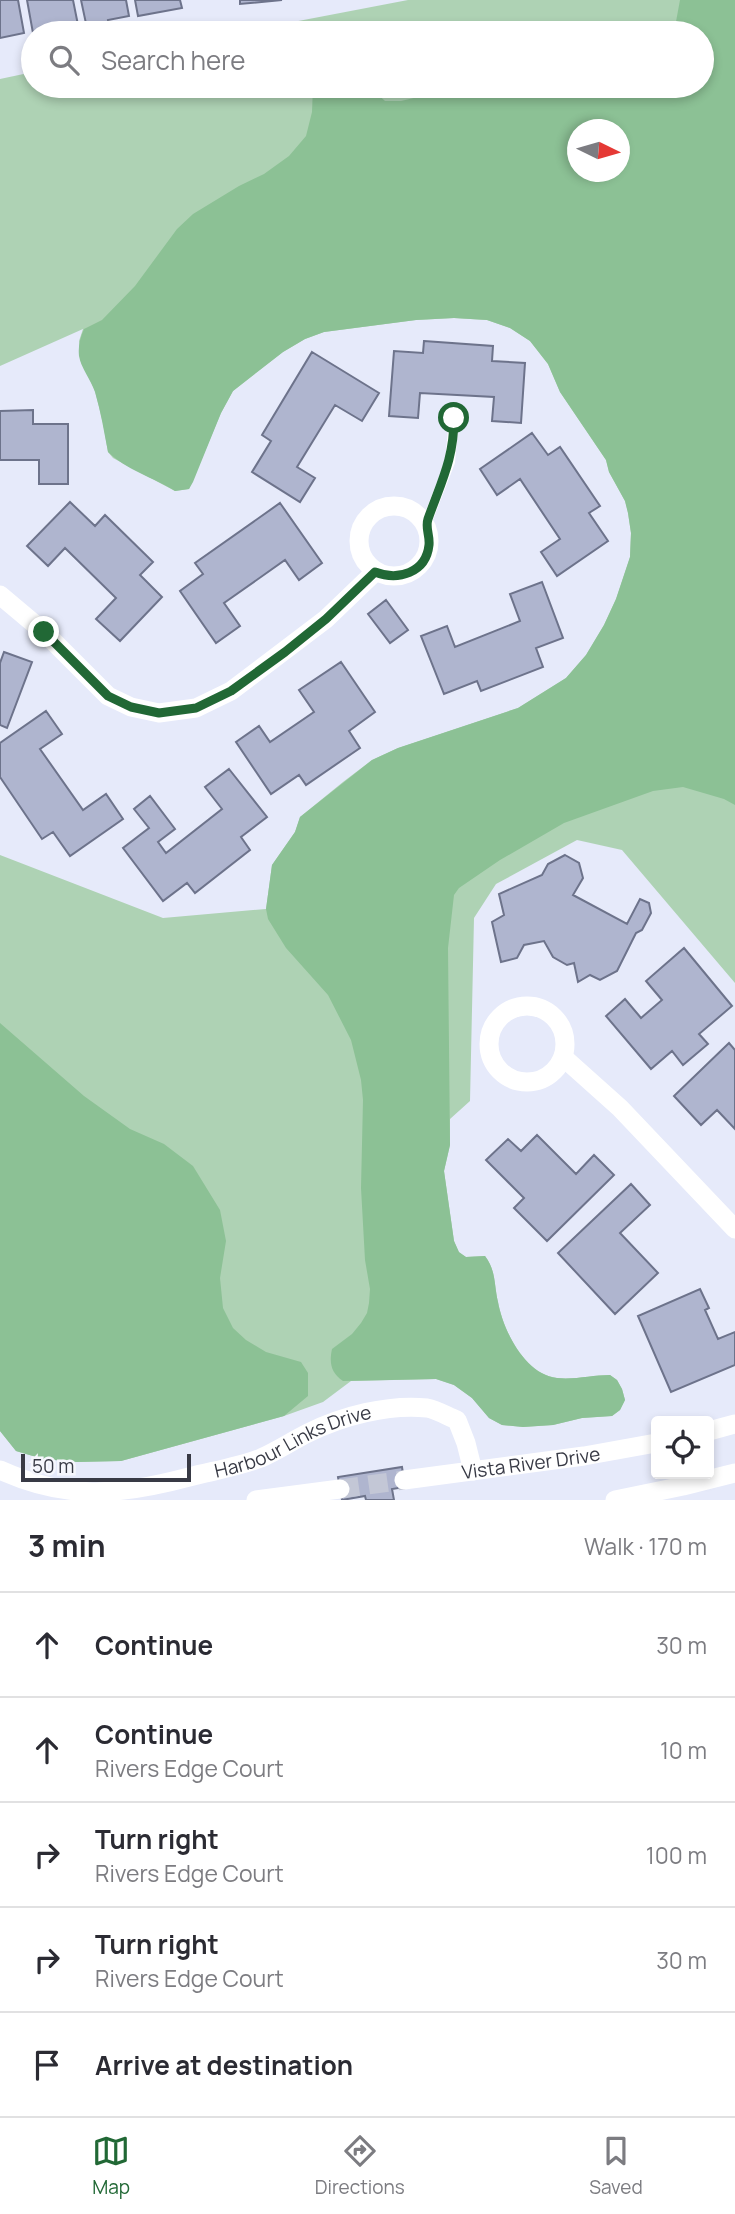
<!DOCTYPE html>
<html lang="en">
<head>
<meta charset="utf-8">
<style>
  body { margin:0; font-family:Manrope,sans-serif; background:#f7f7f7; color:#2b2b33 }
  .controls { position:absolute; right:21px; bottom:21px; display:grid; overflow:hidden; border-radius:7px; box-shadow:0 4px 10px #0003 }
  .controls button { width:63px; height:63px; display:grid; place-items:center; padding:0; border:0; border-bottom:2px solid #e1e1e2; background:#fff; color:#2b2b33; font:35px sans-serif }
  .compass { position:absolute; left:567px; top:119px; width:63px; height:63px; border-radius:50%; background:#fff; box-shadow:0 4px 10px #0003; rotate:95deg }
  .scale { position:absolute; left:21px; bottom:18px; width:170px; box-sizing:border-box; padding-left:7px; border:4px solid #383a45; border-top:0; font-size:19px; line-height:24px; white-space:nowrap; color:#383a45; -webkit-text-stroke:5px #f6f7fd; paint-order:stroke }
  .stop { position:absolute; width:21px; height:21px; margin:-16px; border:5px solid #216835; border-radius:50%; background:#fff }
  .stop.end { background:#216835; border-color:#fff; box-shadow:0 2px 7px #0008 }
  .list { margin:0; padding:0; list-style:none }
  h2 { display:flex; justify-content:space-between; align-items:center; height:91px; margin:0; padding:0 28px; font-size:30px }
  h2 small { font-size:23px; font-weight:400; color:#7c7c81 }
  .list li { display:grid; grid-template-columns:46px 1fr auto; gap:21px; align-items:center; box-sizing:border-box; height:105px; padding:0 28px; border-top:2px solid #e1e1e2 }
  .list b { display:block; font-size:26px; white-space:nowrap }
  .list p { margin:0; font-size:23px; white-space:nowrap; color:#7c7c81 }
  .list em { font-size:23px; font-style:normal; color:#7c7c81 }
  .icon { flex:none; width:38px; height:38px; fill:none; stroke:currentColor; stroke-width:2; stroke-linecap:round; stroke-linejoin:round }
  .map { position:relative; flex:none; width:735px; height:1500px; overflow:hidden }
  .search { position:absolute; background:#fff; box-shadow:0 4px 10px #0003; left:21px; right:21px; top:21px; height:77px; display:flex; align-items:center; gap:18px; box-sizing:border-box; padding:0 24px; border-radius:38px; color:#7c7c81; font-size:26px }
  .sheet { height:616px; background:#fff }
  nav { display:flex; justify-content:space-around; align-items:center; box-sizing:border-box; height:98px; border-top:2px solid #e1e1e2; background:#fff; font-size:19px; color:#7c7c81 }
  nav a { display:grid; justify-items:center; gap:4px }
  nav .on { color:#216835 }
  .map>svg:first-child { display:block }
  .green { fill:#aed2b4; fill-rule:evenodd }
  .water { fill:#8cc195; fill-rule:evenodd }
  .building { fill:#afb5cf; stroke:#6d738b; stroke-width:2 }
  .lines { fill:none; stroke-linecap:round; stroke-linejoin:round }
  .minor-tunnel { stroke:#c3c7d6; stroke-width:19; stroke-dasharray:19 10; stroke-linecap:butt }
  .service { stroke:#fff; stroke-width:10 }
  .minor { stroke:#fff; stroke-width:19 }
  .route { stroke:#216835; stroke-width:9 }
  .labels { text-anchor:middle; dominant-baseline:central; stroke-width:7; stroke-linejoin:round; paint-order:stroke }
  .street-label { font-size:19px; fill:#383a45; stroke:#f6f7fd }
</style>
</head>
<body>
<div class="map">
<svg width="735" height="1500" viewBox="0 0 735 1500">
  <rect width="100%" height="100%" fill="#e6eafa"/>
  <path class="green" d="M 408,0 L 735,0 L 735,983 L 622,850 L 577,840 L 496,884 L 474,918 L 470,1101 L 450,1119 L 450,1145 L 444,1171 L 454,1241 L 459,1253 L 466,1257 L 485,1256 C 496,1270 494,1285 498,1302 C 503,1330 525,1375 557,1378 C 574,1380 593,1375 610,1375 L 617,1380 L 622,1389 L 625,1400 L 620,1410 L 612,1416 L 582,1418 L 553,1425 L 523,1427 L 502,1425 L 489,1418 L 472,1398 L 454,1385 L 436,1379 L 351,1381 L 323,1402 L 284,1416 L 121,1461 L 77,1462 L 43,1459 L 16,1451 L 0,1431 L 0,855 L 163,918 L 266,909 L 272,865 L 295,832 L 300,817 L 343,782 L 372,760 L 398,748 L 518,708 L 566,678 L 586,655 L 604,625 L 616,599 L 630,557 L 631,533 L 628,513 L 625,501 L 609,472 L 606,460 L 560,392 L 548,364 L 530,341 L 510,328 L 487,320 L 454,318 L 416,320 L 324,332 L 305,339 L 283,352 L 233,391 L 221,413 L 189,489 L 175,491 L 113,458 L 108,452 L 103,423 L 95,391 L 87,373 L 81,363 L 79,341 L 83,329 L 0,366 L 0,79 L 33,72 L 33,86 L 702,86 L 702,33 L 236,33 ZM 578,130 L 620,130 L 620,172 L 578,172 Z"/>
  <path class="water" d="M 680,0 L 735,0 L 735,805 L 724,799 L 683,787 L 653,791 L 564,823 L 500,860 L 459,888 L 454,895 L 448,948 L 450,1145 L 444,1171 L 454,1241 L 459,1252 L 466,1257 L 485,1256 C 496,1270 494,1285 498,1302 C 503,1330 525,1375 557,1378 C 574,1380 593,1375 610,1375 L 617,1380 L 622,1389 L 625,1400 L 620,1410 L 612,1416 L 582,1418 L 553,1425 L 523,1427 L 502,1425 L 489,1418 L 472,1398 L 454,1385 L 436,1379 L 343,1381 C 331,1373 329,1363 332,1349 L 352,1334 L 361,1323 L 367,1313 L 369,1303 L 370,1289 L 365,1260 L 361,1188 L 363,1100 L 361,1080 L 351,1040 L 328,995 L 286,948 L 268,919 L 266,909 L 272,865 L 295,832 L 300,817 L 372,760 L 398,748 L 518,708 L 566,678 L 586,655 L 604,625 L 616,599 L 630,557 L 631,533 L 628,513 L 625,501 L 609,472 L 606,460 L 560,392 L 548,364 L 530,341 L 510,328 L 487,320 L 454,318 L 416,320 L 324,332 L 305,339 L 283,352 L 233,391 L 221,413 L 193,482 L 189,489 L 175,491 C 154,478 125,469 108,452 C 104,432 101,412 95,392 C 91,380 81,368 79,356 C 78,346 80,338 84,329 L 102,320 L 135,286 L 177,229 L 193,214 L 239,186 L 264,174 L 289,156 L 306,136 L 312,112 L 313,86 L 369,86 L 385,101 L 401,101 L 464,86 L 702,86 L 702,33 L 672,33 L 675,27 ZM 578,130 L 620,130 L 620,172 L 578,172 Z
    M 0,1023 L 84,1096 L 130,1129 L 164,1144 L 193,1166 L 220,1210 L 226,1241 L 220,1278 L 223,1308 L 233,1328 L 246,1340 L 266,1352 L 301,1362 L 308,1373 L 308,1396 L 284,1416 L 121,1461 L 77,1462 L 43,1459 L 16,1451 L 0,1431 Z"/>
  <path class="building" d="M 0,0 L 18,0 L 24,33 L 0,38 Z
    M 27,0 L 73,0 L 78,25 L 33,33 Z
    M 81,0 L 126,0 L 129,16 L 108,20 L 110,30 L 88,33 Z
    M 135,0 L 180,0 L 182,8 L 138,16 Z
    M 240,0 L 282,0 L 240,4 Z
    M 424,341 L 493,346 L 492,361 L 525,363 L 521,423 L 492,421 L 494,397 L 420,393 L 418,418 L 389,416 L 394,351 L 423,353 Z
    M 312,352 L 379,393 L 362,421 L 335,405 L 297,467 L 315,478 L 300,502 L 252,472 L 271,441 L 262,435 Z
    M 33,410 L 33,424 L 68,424 L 68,484 L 39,484 L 39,460 L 0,460 L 0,411 Z
    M 532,433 L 548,455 L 560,447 L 600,506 L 589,513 L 608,541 L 557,576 L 541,552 L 560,539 L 520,479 L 497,495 L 480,469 Z
    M 70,502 L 95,526 L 105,515 L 153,562 L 140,575 L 162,597 L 120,641 L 96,619 L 116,598 L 65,548 L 48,566 L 27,546 Z
    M 280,503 L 322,563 L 299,580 L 285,560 L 224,603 L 240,626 L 216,643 L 180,591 L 203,574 L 195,563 Z
    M 542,582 L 563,638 L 536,648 L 543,667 L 481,691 L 477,681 L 444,694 L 421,636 L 447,626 L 455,647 L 520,621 L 510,594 Z
    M 386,600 L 408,630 L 390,643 L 368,614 Z
    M 4,652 L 32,662 L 7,728 L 0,725 L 0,663 Z
    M 341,662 L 375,712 L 349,731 L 360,748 L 306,785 L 299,775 L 271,794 L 236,742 L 259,726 L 270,742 L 314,712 L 299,690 Z
    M 46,711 L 62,734 L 40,749 L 83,810 L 106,794 L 123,819 L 70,856 L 53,832 L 42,839 L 0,777 L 0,743 Z
    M 229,769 L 267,817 L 241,837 L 250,850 L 195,893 L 187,883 L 163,901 L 123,848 L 149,828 L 134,809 L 150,796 L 175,829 L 158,842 L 166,853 L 222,809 L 205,787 Z
    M 565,855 L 579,863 L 583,878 L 573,895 L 627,924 L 640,899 L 649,903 L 651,913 L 642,930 L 636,933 L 617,971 L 600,980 L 590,975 L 578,982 L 574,963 L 567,965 L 553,957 L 544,941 L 524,945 L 517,958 L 501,962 L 492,922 L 504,915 L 499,894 L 542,875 L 548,864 Z
    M 684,948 L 732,1006 L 699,1034 L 708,1044 L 683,1065 L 672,1051 L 651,1069 L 606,1016 L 625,999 L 641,1018 L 662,1000 L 646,981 Z
    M 729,1043 L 735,1050 L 735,1129 L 717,1110 L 701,1125 L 674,1096 Z
    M 537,1135 L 576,1174 L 594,1155 L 614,1175 L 547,1241 L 514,1208 L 524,1198 L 486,1160 L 508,1139 L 521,1151 Z
    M 631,1184 L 650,1205 L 620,1233 L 658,1273 L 615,1314 L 558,1253 Z
    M 700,1289 L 709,1308 L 705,1310 L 718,1339 L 735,1332 L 735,1365 L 671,1392 L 638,1316 Z
    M 402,1467 L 405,1487 L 392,1489 L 394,1500 L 366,1500 L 365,1496 L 342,1500 L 338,1477 Z"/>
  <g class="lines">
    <path class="minor-tunnel" d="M 340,1489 L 404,1480"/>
    <path class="service" d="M 426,524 L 450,462 L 454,418"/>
    <g class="minor">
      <circle cx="394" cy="541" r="35"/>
      <path d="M 0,595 L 44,632 L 108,696 L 131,707 L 159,713 L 196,708 L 231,691 L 326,619 L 375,572"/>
      <circle cx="527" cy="1044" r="38"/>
      <path d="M 563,1057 L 620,1108 L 735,1229"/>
      <path d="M 709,1431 L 735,1424"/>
      <path id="s1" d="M 0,1470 C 66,1500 118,1496 189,1477 C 212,1471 238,1467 261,1458 C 277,1451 292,1441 308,1433 C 342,1416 388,1404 427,1408 C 437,1410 447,1416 457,1420 L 466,1443 L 473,1471"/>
      <path id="s2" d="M 404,1480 L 584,1456 L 656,1443"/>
      <path d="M 256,1500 L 340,1489"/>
      <path d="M 615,1500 L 683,1486 L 735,1473"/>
    </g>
  </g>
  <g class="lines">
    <path class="route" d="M 44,632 L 108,696 L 131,707 L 159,713 L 196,708 L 231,691 L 285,652 L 326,619 L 375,572 C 398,581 426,573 429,545 C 430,535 425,528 428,519 C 441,482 454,459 454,418"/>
  </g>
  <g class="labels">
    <g class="street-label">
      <text stroke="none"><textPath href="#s1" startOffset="304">Harbour Links Drive</textPath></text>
      <text stroke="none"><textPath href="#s2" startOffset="128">Vista River Drive</textPath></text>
    </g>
  </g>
</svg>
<div class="controls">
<button><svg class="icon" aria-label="locate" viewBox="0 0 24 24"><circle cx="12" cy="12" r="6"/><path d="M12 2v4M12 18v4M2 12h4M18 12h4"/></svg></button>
</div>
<svg class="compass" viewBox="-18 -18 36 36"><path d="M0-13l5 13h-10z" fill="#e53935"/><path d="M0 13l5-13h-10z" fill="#7c7c81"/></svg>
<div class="scale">50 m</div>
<div class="stop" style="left:454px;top:418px"></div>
<div class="stop end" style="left:44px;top:632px"></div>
<div class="search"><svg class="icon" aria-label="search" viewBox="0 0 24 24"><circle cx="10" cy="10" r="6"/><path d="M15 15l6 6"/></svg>Search here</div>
</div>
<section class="sheet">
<h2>3 min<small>Walk · 170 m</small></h2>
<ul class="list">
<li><svg class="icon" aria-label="ahead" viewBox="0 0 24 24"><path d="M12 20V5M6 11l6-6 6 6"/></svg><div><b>Continue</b></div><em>30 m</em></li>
<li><svg class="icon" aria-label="ahead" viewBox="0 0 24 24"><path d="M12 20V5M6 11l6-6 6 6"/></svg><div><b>Continue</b><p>Rivers Edge Court</p></div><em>10 m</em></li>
<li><svg class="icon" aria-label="right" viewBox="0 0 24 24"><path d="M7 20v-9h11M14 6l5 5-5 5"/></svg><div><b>Turn right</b><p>Rivers Edge Court</p></div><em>100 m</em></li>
<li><svg class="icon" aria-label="right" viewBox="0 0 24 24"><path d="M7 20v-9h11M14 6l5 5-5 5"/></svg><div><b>Turn right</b><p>Rivers Edge Court</p></div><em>30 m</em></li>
<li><svg class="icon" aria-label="arrive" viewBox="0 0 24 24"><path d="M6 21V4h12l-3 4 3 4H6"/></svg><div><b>Arrive at destination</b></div></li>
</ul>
</section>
<nav>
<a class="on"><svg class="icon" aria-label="map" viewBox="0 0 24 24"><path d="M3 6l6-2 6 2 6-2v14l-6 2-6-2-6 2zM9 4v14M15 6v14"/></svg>Map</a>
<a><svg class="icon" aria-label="directions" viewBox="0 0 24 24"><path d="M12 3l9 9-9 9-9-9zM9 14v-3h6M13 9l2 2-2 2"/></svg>Directions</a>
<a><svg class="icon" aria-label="saved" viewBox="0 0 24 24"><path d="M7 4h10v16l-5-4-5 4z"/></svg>Saved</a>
</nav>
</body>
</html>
